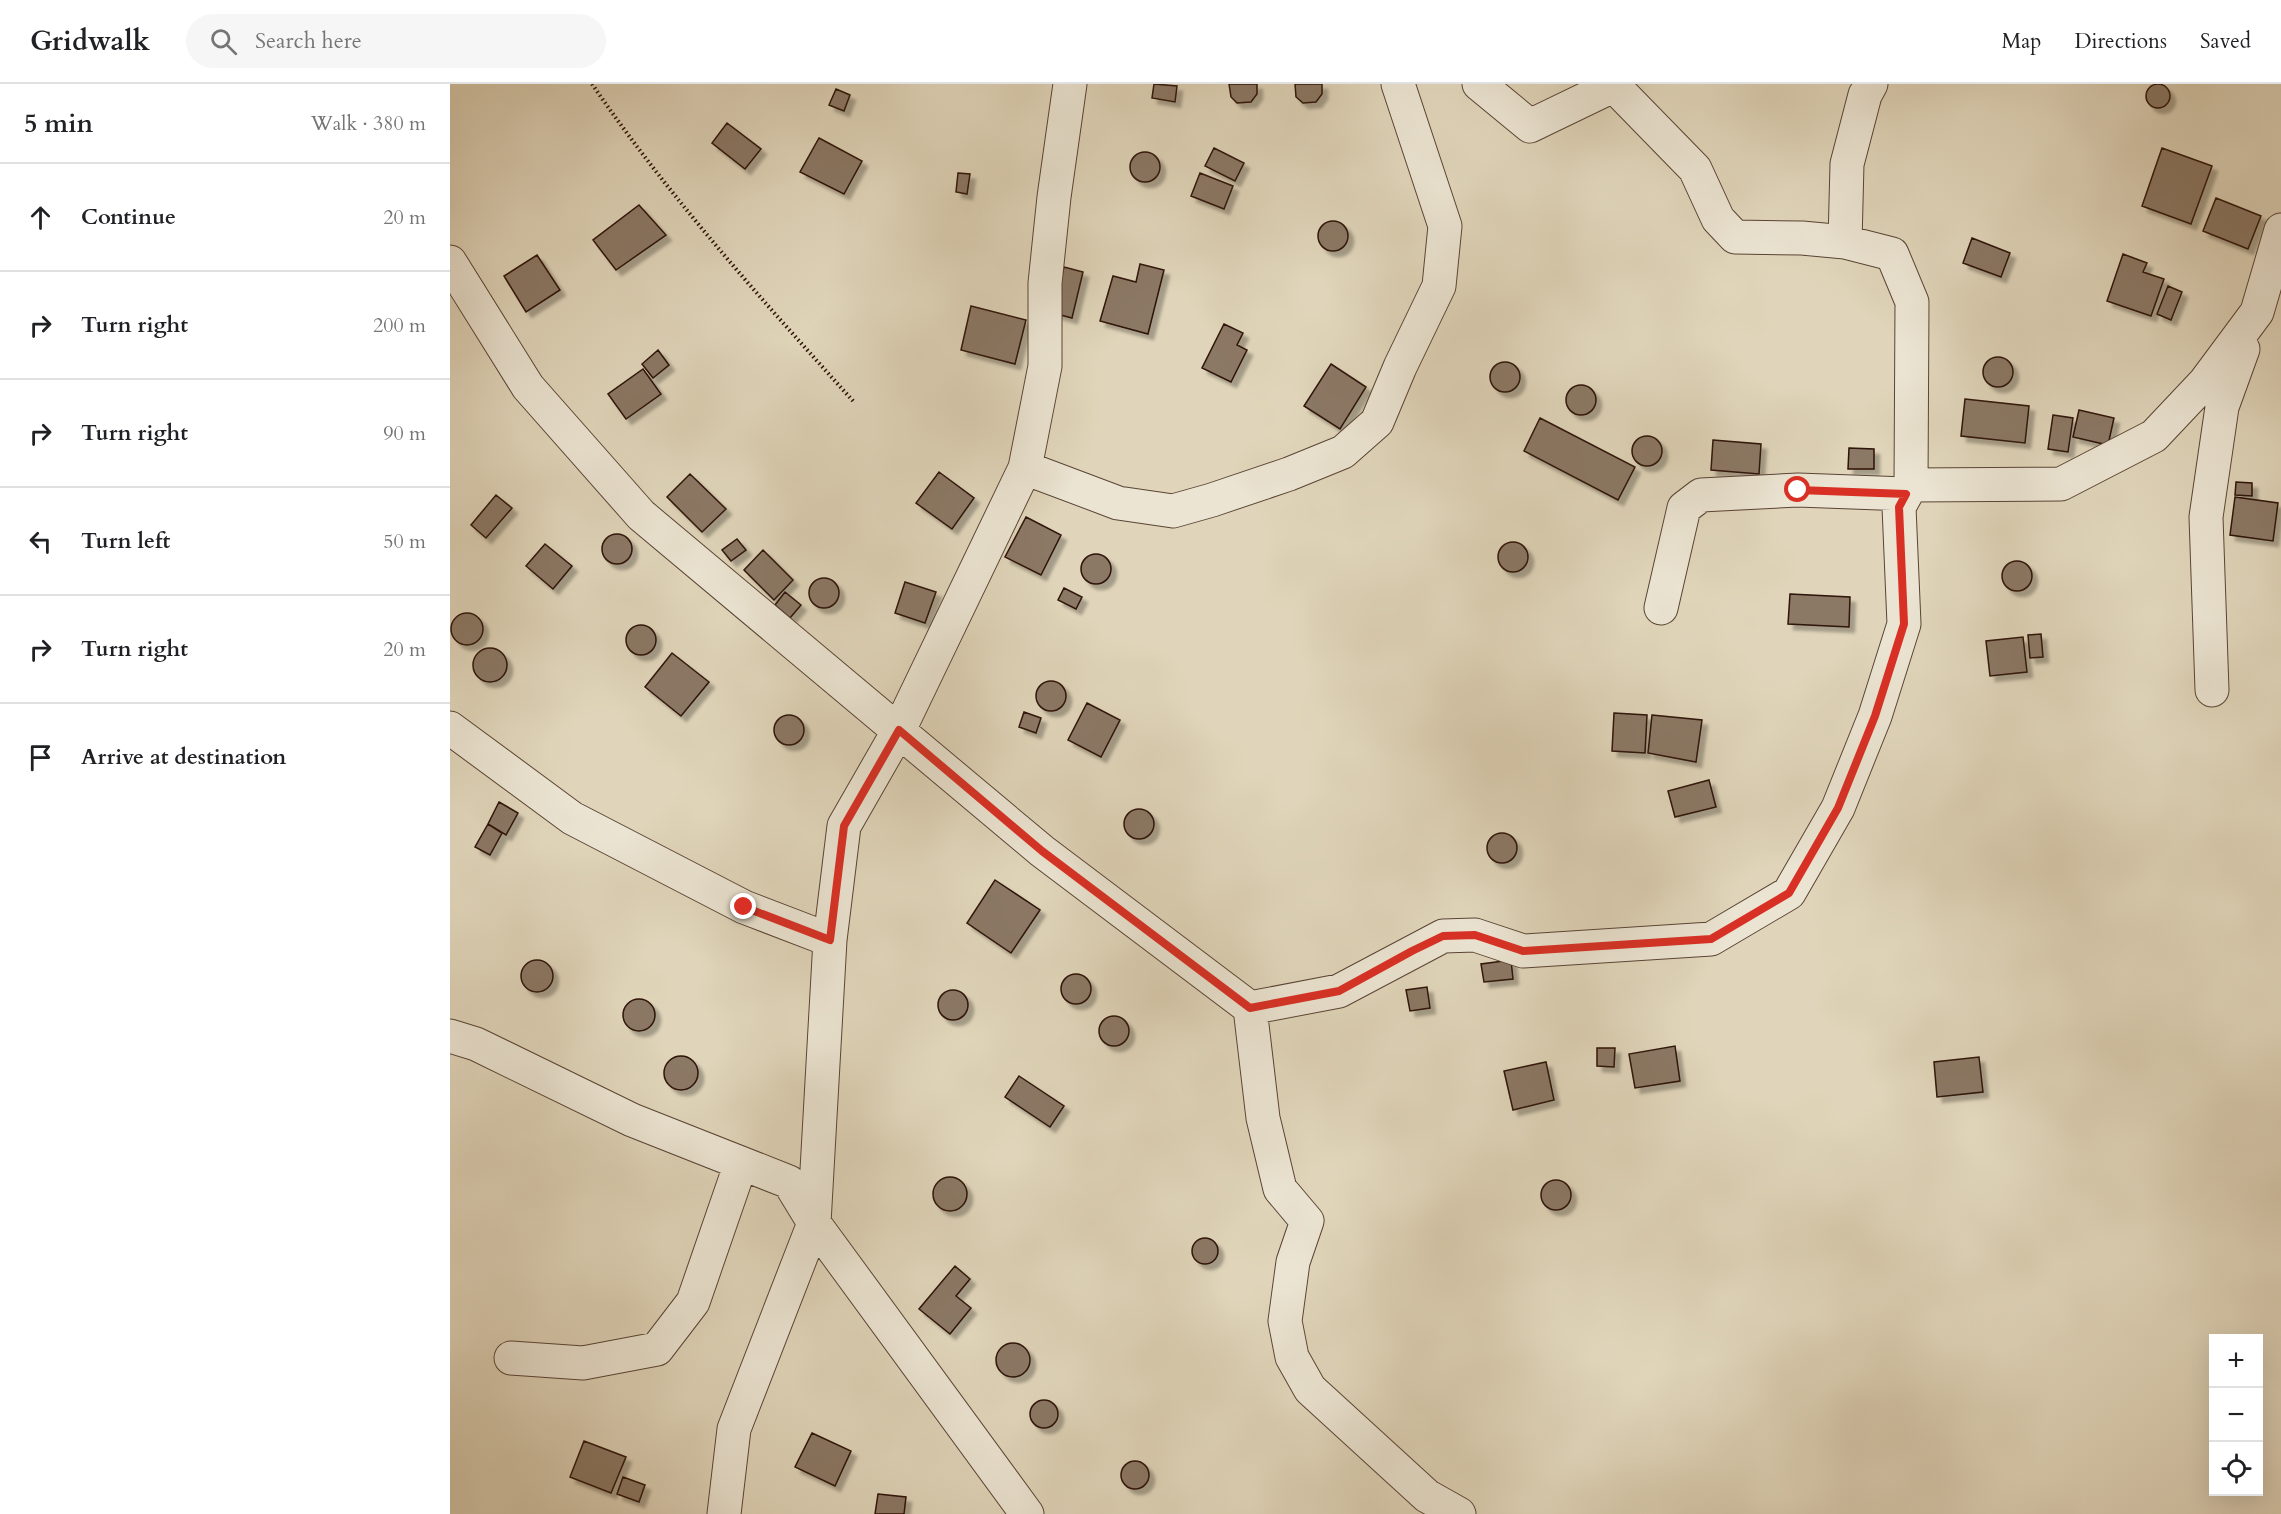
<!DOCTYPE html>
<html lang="en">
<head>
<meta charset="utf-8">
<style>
  body { margin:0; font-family:Cardo,serif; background:#f6f6f6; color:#202124 }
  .controls { position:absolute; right:18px; bottom:18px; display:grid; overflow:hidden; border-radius:0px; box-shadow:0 6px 24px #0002 }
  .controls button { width:54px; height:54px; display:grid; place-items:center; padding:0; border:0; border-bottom:2px solid #e0e0e0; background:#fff; color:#202124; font:30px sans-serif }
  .stop { position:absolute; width:18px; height:18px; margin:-14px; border:4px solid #d93025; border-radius:50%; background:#fff }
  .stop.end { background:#d93025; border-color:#fff; box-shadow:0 2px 6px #0008 }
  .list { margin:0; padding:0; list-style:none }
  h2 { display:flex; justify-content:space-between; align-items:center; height:78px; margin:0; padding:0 24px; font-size:26px }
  h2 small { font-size:20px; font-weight:400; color:#757577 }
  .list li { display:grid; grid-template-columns:39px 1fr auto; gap:18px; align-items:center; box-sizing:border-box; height:108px; padding:0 24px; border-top:2px solid #e0e0e0 }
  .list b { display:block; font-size:22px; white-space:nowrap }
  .list em { font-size:20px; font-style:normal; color:#757577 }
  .icon { flex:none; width:33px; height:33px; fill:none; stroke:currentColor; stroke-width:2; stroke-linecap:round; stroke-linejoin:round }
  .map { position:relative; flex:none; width:1831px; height:1430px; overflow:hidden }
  header { display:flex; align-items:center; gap:36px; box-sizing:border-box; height:84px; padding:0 30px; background:#fff; border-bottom:2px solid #e0e0e0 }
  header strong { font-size:28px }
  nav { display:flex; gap:33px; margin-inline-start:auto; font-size:21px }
  .search { width:420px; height:54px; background:#f6f6f6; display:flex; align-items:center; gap:15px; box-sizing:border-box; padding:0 21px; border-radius:33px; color:#757577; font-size:22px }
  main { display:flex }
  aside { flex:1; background:#fff }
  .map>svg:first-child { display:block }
  .building { fill:#8b7865; stroke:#2e1309; stroke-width:1.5; filter:url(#shadow) }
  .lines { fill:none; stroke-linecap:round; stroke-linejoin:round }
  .minor-casing { stroke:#5a4435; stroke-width:35 }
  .path { stroke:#2e1309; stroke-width:4; stroke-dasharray:1.5 3; stroke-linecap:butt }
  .minor { stroke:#ebe4d2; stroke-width:33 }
  .route { stroke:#d93025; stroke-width:8 }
</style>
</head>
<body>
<header>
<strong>Gridwalk</strong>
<div class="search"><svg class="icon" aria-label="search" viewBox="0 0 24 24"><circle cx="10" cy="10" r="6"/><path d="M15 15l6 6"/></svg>Search here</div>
<nav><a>Map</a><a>Directions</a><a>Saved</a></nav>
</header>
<main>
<aside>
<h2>5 min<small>Walk · 380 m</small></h2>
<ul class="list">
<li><svg class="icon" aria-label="ahead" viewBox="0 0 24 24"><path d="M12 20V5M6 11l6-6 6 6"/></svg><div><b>Continue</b></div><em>20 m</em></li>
<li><svg class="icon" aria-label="right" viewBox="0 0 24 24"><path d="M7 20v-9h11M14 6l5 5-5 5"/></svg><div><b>Turn right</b></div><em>200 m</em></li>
<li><svg class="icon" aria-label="right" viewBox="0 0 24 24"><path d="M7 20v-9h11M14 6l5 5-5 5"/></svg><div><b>Turn right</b></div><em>90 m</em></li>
<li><svg class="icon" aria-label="left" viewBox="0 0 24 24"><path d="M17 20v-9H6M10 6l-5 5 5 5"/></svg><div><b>Turn left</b></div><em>50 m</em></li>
<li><svg class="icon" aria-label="right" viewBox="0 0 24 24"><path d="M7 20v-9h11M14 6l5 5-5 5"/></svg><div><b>Turn right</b></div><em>20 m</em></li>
<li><svg class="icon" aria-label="arrive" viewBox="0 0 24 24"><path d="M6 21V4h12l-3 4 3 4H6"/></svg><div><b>Arrive at destination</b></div></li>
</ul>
</aside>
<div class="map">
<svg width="1831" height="1430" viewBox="0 0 1831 1430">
  <defs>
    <filter id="shadow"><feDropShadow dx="5.5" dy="5.5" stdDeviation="1.5" flood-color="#0004"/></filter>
  </defs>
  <rect width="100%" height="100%" fill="#e0d5ba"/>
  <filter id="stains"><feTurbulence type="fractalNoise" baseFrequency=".00333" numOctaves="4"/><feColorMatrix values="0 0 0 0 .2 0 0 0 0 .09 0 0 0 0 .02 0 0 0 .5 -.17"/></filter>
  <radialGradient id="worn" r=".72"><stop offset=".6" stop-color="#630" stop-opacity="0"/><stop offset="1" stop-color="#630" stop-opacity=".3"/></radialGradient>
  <path class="building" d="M1696 12a12 12 0 1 1 24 0a12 12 0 1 1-24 0Z
    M 704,0 L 727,2 L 725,18 L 702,14 Z
    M 779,0 L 807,0 L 807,10 L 801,18 L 787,19 L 781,13 Z
    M 845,0 L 872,0 L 872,10 L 866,18 L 853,19 L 846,13 Z
    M 386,5 L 400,11 L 394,27 L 379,21 Z
    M 277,39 L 311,65 L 295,85 L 262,59 Z
    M 369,54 L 412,77 L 394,110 L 350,88 Z
    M 764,64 L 794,79 L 785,97 L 755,82 Z
    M 1712,64 L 1762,82 L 1741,140 L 1692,122 Z
    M680 83a15 15 0 1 1 30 0a15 15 0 1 1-30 0Z
    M 508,89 L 520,90 L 517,110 L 506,108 Z
    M 750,89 L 783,102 L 774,125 L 741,112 Z
    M 1766,114 L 1811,132 L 1798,165 L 1753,147 Z
    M 189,121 L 216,151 L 166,186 L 143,156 Z
    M868 152a15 15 0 1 1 30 0a15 15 0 1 1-30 0Z
    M 1522,154 L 1560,169 L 1551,193 L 1513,179 Z
    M 1673,170 L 1697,179 L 1693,188 L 1714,195 L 1701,232 L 1657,217 Z
    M 87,171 L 110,206 L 76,228 L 54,192 Z
    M 690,180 L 714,186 L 698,250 L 650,237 L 663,192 L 686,198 Z
    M 614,183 L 633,188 L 622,234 L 603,229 Z
    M 1718,202 L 1732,208 L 1721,236 L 1707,230 Z
    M 521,222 L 576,236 L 565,280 L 511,266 Z
    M 774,240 L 793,249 L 787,261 L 797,266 L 781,298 L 752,284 Z
    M 208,266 L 219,281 L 203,294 L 192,280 Z
    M1533 288a15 15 0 1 1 30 0a15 15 0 1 1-30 0Z
    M1040 293a15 15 0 1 1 30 0a15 15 0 1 1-30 0Z
    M 881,280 L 916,303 L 890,345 L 854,322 Z
    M 193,285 L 211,310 L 176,335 L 158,310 Z
    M1116 316a15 15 0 1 1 30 0a15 15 0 1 1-30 0Z
    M 1515,315 L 1579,322 L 1575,359 L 1511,352 Z
    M 1629,326 L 1664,334 L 1658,361 L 1623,353 Z
    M 1603,331 L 1623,334 L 1618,368 L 1598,365 Z
    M 1090,334 L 1185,383 L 1168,416 L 1074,367 Z
    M1182 367a15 15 0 1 1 30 0a15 15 0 1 1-30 0Z
    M 1263,356 L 1311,360 L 1309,390 L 1261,386 Z
    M 1399,364 L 1424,365 L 1424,385 L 1398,385 Z
    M 489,388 L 524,414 L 502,445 L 466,419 Z
    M 240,390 L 276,425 L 252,448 L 217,413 Z
    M 1786,398 L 1802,399 L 1802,412 L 1785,411 Z
    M 46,411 L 62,424 L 36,454 L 21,441 Z
    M 1785,413 L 1828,419 L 1823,457 L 1780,451 Z
    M 576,433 L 611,451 L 591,491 L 555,473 Z
    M152 465a15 15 0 1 1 30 0a15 15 0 1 1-30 0Z
    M 287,455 L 296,466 L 281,477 L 272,466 Z
    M1048 473a15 15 0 1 1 30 0a15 15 0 1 1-30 0Z
    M 95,460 L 122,482 L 103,505 L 76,482 Z
    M 313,466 L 343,496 L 324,516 L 294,486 Z
    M631 485a15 15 0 1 1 30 0a15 15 0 1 1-30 0Z
    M1552 492a15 15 0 1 1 30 0a15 15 0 1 1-30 0Z
    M359 509a15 15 0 1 1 30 0a15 15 0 1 1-30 0Z
    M 455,498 L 486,508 L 475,539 L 445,529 Z
    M 614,504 L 632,513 L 626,525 L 608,516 Z
    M 335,508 L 351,521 L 340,534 L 325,521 Z
    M 1340,510 L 1400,513 L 1399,543 L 1338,540 Z
    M1 545a16 16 0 1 1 32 0a16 16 0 1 1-32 0Z
    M176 556a15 15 0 1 1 30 0a15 15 0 1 1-30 0Z
    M 1591,550 L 1593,573 L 1580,574 L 1578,551 Z
    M 1573,553 L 1577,588 L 1540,592 L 1536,557 Z
    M23 581a17 17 0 1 1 34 0a17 17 0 1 1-34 0Z
    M 222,569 L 259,598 L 231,632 L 195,603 Z
    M586 612a15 15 0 1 1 30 0a15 15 0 1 1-30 0Z
    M 637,619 L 670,636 L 651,673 L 618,656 Z
    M 574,628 L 591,634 L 586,649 L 569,643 Z
    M 1164,629 L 1197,631 L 1195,669 L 1162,667 Z
    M 1202,631 L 1252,636 L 1246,678 L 1198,669 Z
    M324 646a15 15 0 1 1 30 0a15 15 0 1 1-30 0Z
    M 1259,696 L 1266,723 L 1225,733 L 1218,707 Z
    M 49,718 L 68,729 L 56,751 L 38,740 Z
    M674 740a15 15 0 1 1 30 0a15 15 0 1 1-30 0Z
    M 38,740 L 52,749 L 40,771 L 25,763 Z
    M1037 764a15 15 0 1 1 30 0a15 15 0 1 1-30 0Z
    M 545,796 L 590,826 L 561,869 L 517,839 Z
    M71 892a16 16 0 1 1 32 0a16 16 0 1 1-32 0Z
    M 1061,876 L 1063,895 L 1034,898 L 1031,880 Z
    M611 905a15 15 0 1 1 30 0a15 15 0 1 1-30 0Z
    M 977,903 L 980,924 L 960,927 L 956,906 Z
    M488 921a15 15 0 1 1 30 0a15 15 0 1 1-30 0Z
    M173 931a16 16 0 1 1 32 0a16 16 0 1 1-32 0Z
    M649 947a15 15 0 1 1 30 0a15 15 0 1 1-30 0Z
    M 1225,962 L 1230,997 L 1185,1004 L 1179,970 Z
    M 1147,964 L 1165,964 L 1164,983 L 1147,982 Z
    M214 989a17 17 0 1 1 34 0a17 17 0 1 1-34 0Z
    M 1529,973 L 1533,1008 L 1487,1013 L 1484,978 Z
    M 1096,978 L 1104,1016 L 1063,1026 L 1054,987 Z
    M 569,992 L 614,1022 L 600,1043 L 555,1013 Z
    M483 1110a17 17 0 1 1 34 0a17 17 0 1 1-34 0Z
    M1091 1111a15 15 0 1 1 30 0a15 15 0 1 1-30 0Z
    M742 1167a13 13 0 1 1 26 0a13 13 0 1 1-26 0Z
    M 505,1182 L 520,1195 L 506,1212 L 521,1224 L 500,1250 L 469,1225 Z
    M546 1276a17 17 0 1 1 34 0a17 17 0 1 1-34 0Z
    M580 1330a14 14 0 1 1 28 0a14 14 0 1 1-28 0Z
    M 362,1349 L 401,1367 L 385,1402 L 345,1383 Z
    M 134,1357 L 176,1373 L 161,1409 L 120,1393 Z
    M671 1391a14 14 0 1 1 28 0a14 14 0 1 1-28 0Z
    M 173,1393 L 195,1401 L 189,1418 L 167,1410 Z
    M 428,1410 L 456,1413 L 454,1430 L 425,1430 Z"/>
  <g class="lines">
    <defs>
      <path id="minor" d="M 1029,0 L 1080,42 L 1167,0
        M 1395,158 L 1397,80 L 1415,11 L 1421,0
        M 0,178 L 78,303 L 191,431 L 592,767 L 800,924 L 813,1034 L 830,1105 L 857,1137 L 843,1178 L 835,1237 L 842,1273 L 860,1305 L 977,1412 L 1009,1430
        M 575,384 L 668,419 L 723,427 L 762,416 L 839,390 L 893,368 L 927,338 L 950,283 L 989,202 L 995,142 L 948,0
        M 1461,401 L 1611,400 L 1704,352 L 1755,298 L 1807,228 L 1831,146
        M 1211,524 L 1234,424 L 1251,411 L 1348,406 L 1456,410
        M 1762,606 L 1756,433 L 1772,323 L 1793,265
        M 0,644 L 122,734 L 294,823 L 380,856
        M 800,924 L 889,907 L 993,852 L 1025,851 L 1073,867 L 1261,855 L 1339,809 L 1388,724 L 1425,632 L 1454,540 L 1449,423 L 1461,401 L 1462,218 L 1442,170 L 1395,158 L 1352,154 L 1285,153 L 1268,135 L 1245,85 L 1165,3
        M 0,952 L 26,960 L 182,1036 L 339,1098 L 364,1139 L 577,1430
        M 61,1274 L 133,1279 L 207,1265 L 243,1218 L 291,1079
        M 274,1430 L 284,1345 L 364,1139 L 380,856 L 394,742 L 449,646 L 575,384 L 595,282 L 595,199 L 604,113 L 620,0"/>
    </defs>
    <use href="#minor" class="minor-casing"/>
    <path class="path" d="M 142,0 C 220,114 312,216 404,318"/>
    <use href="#minor" class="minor"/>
  </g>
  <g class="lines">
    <path class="route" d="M 294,823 L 380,856 L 394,742 L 449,646 L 592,767 L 800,924 L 889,907 L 962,867 L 993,852 L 1025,851 L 1073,867 L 1261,855 L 1339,809 L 1388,724 L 1425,632 L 1454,540 L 1449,423 L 1456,410 L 1348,406"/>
  </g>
  <rect width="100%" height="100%" filter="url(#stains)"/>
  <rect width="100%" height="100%" fill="url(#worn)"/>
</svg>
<div class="controls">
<button>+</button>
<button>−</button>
<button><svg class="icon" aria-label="locate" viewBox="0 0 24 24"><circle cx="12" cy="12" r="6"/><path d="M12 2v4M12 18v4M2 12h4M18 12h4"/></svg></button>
</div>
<div class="stop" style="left:1348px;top:406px"></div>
<div class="stop end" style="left:294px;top:823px"></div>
</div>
</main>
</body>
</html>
